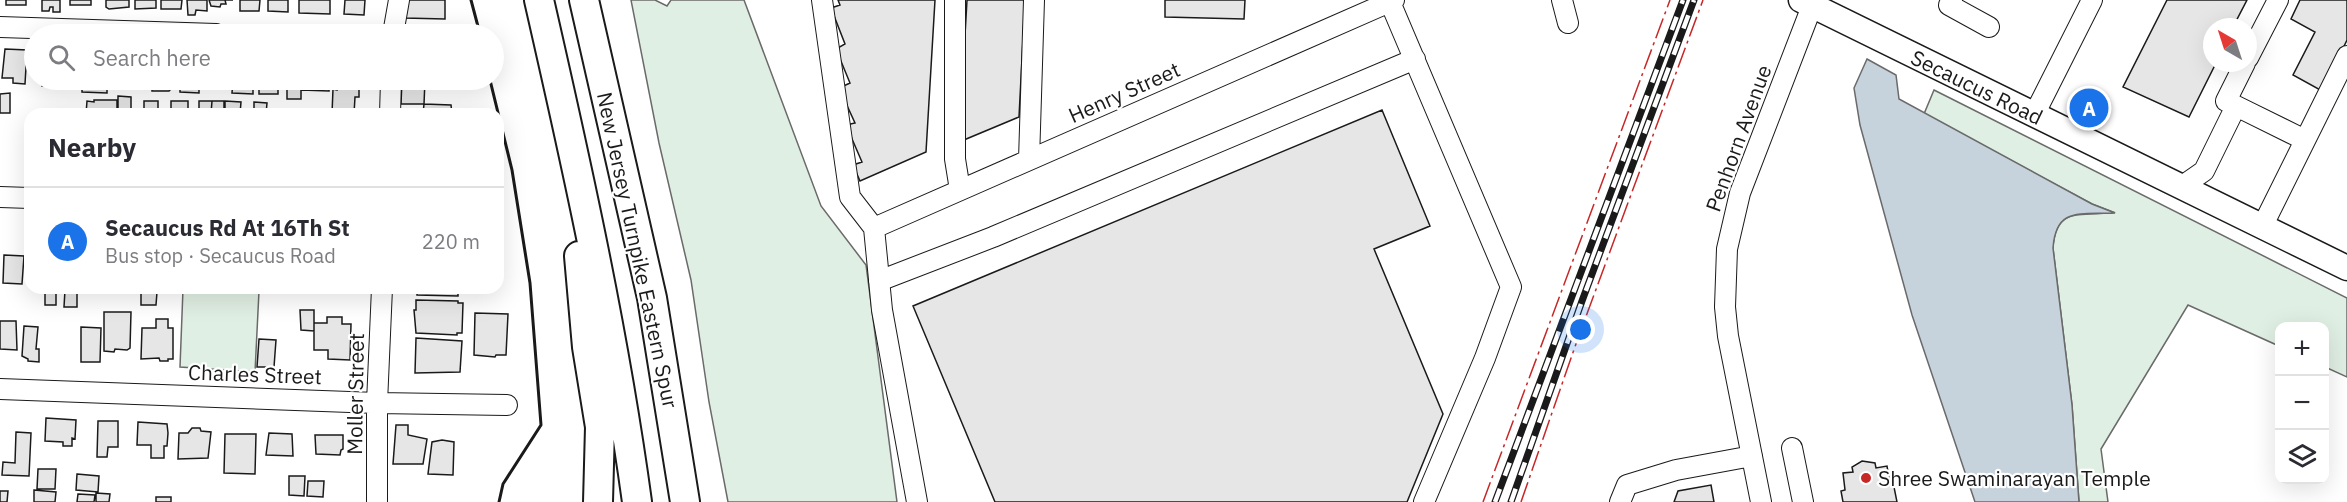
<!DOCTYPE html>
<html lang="en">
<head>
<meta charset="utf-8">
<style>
  body { margin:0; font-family:"IBM Plex Sans",sans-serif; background:#f7f7f7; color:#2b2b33 }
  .controls { position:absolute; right:18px; bottom:18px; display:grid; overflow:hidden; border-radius:12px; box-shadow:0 6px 24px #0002 }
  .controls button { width:54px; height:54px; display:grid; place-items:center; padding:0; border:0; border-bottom:2px solid #e1e1e2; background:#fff; color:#2b2b33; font:30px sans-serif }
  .compass { position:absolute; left:2203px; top:18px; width:54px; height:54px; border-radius:50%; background:#fff; box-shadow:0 6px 24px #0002; rotate:321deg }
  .you { position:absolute; left:1581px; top:330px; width:21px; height:21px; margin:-15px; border:4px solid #fff; border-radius:50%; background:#1a73e8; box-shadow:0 0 0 9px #1a73e833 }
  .badge { display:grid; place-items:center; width:39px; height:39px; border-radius:50%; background:#1a73e8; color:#fff; font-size:20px; font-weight:700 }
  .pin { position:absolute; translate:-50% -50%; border:3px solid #fff; box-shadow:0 2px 6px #0006 }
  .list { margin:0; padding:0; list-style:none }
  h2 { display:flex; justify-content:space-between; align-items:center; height:78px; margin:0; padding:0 24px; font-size:26px }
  h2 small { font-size:20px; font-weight:400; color:#7c7c81 }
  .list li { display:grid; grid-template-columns:39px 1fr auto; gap:18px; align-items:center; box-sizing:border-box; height:108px; padding:0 24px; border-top:2px solid #e1e1e2 }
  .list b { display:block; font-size:22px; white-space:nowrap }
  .list p { margin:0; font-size:20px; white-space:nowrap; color:#7c7c81 }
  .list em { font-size:20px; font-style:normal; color:#7c7c81 }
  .icon { flex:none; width:33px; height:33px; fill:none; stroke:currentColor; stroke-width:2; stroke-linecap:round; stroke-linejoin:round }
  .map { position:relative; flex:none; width:2347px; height:502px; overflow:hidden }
  .search { position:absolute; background:#fff; box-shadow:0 6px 24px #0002; left:24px; top:24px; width:480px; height:66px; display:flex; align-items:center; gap:15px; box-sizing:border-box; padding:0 21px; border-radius:33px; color:#7c7c81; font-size:22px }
  .panel { position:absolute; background:#fff; box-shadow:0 6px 24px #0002; left:24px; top:108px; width:480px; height:186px; border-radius:18px }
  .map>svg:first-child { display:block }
  .green { fill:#e0efe3; stroke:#6a6a6a; stroke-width:1.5 }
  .water { fill:#c6d2dc; stroke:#6a6a6a; stroke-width:1.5 }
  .building { fill:#e6e6e6; stroke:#1a1a1a; stroke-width:1.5 }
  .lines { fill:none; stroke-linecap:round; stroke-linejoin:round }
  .minor-casing { stroke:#1a1a1a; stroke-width:22 }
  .major-casing { stroke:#1a1a1a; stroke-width:27 }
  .highway-casing { stroke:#1a1a1a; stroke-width:32 }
  .minor { stroke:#fff; stroke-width:20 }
  .major { stroke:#fff; stroke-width:24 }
  .highway { stroke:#fff; stroke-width:28 }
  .rail-casing { stroke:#1a1a1a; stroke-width:7 }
  .rail { stroke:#fff; stroke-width:4.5; stroke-dasharray:14; stroke-linecap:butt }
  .wall { stroke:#1a1a1a; stroke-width:3 }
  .power { stroke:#c62828; stroke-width:1.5; stroke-dasharray:21 4.5 3 4.5; stroke-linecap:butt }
  .poi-dot { fill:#c62828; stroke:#fff; stroke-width:2 }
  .labels { text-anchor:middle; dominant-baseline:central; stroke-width:4.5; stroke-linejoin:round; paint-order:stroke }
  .street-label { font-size:21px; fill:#1a1a1a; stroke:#fff }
  .poi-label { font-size:21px; fill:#1a1a1a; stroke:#fff; text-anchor:start }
</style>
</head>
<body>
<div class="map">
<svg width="2347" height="502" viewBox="0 0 2347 502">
  <rect width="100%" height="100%" fill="#fff"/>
  <path class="green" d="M 631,0 L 655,0 L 667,6 L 671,0 L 744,0 L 821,206 L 866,265 L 897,502 L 728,502 L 709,402 L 691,280 L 659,143 Z
    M 1934,90 L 2347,298 L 2347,377 L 2325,367 L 2324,326 L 2280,326 L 2279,346 L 2188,305 L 2101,449 L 2108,502 L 2079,502 L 2072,405 L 2053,248 C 2056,204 2081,218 2113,212 L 2092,204 L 1924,114 Z
    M 183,289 L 259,291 L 255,372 L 180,367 Z"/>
  <path class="water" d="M 1867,59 L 1896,75 L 1899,99 L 2092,204 L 2115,213 C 2081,215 2056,206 2053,248 L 2072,405 L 2079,502 L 1975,502 L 1912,315 L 1860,125 L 1854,88 Z"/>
  <path class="building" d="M 6,0 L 26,0 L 26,5 L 6,5 Z
    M 42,0 L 60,0 L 60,12 L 53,12 L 53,7 L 50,7 L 49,11 L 42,11 Z
    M 70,0 L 91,0 L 91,5 L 70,5 Z
    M 106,0 L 129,0 L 129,7 L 109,9 L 106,7 Z
    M 135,0 L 156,0 L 156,8 L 135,9 Z
    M 161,0 L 182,0 L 181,9 L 161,9 Z
    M 187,0 L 207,0 L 207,11 L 196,10 L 195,15 L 188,15 Z
    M 209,0 L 233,0 L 225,0 L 226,4 L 221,4 L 220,7 L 211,6 Z
    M 240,0 L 260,0 L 259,11 L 240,11 Z
    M 268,0 L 288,0 L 288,12 L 268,11 Z
    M 299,0 L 330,0 L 330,14 L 299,13 Z
    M 345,0 L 365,0 L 364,15 L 344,14 Z
    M 404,0 L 445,0 L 445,19 L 404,18 Z
    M 838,0 L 935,0 L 926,152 L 860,181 L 853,165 L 862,162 L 846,125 L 855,123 L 839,88 L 850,83 L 836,49 L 845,44 L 831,8 L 840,5 Z
    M 967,0 L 1025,0 L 1019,117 L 959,142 Z
    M 1165,0 L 1245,0 L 1244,19 L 1165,17 Z
    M 2167,0 L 2247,0 L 2233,27 L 2212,27 L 2212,63 L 2216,63 L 2189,117 L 2123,87 Z
    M 2300,0 L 2347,0 L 2347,40 L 2322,91 L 2293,75 L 2315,32 L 2291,19 Z
    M 5,49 L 27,50 L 25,84 L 13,83 L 13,78 L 2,78 Z
    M 42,80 L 57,80 L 57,86 L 42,86 Z
    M 82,80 L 107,80 L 107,93 L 82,92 Z
    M 124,80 L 144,80 L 144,86 L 124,86 Z
    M 152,80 L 171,80 L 171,89 L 169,91 L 152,91 Z
    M 180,80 L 199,80 L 199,93 L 180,92 Z
    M 233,80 L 253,80 L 253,94 L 232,93 Z
    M 259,80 L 278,80 L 278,94 L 259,94 Z
    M 287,80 L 329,80 L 329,91 L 301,90 L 301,99 L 287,99 Z
    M 337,80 L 359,80 L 359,97 L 355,97 L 354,114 L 332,114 L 333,89 L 337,90 Z
    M 402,80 L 425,80 L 424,104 L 401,104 Z
    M 10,93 L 10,113 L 0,113 L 0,94 Z
    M 118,96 L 131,97 L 131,114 L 118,114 Z
    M 94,100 L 117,100 L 117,114 L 86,114 L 87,101 L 94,102 Z
    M 144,101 L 158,101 L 158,114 L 144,114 Z
    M 171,101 L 188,101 L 188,114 L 171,114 Z
    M 199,101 L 212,101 L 211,114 L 199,114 Z
    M 212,101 L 224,101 L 224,114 L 211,114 Z
    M 225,101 L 241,102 L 240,114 L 225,114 Z
    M 254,102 L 267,103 L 266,114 L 254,114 Z
    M 424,104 L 451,105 L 452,114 L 423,114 Z
    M 1382,110 L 1430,226 L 1374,249 L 1443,414 L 1407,502 L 995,502 L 913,306 Z
    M 4,255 L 24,256 L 22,284 L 3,283 Z
    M 417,288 L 464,288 L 464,293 L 458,293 L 458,296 L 417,295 Z
    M 65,290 L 77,291 L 77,307 L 64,307 Z
    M 45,291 L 56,291 L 56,305 L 45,305 Z
    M 141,291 L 157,292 L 156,305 L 141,305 Z
    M 416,300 L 458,301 L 458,303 L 463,303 L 462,333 L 457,333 L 457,335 L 416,333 L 414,310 L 416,310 Z
    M 300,310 L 314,310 L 314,331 L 301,330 Z
    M 104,312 L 131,312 L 130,348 L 127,350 L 115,349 L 114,352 L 104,351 Z
    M 475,313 L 508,314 L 506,355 L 496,355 L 495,357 L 474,355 Z
    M 327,317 L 342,317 L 342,324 L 351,324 L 350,360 L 328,359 L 328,350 L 314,350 L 314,323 L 327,323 Z
    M 156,319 L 168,319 L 168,328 L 173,328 L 173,359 L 168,359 L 168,361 L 160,361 L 159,358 L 141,359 L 142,328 L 156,328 Z
    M 0,321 L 16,321 L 17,350 L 0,349 Z
    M 24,326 L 38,327 L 36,349 L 39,349 L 39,362 L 28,361 L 28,359 L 22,356 Z
    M 81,327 L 101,328 L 100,362 L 81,362 Z
    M 416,338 L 462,341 L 460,372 L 415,373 Z
    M 259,339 L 276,340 L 274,367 L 257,367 Z
    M 46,418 L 76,420 L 75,439 L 72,438 L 72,446 L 63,446 L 63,442 L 45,441 Z
    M 98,421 L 118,421 L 118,447 L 108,447 L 107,457 L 97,457 Z
    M 138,422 L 167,424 L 168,433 L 167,446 L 164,446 L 164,458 L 151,458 L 151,445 L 137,445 Z
    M 396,425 L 408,425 L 408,435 L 427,439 L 423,464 L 393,464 Z
    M 192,428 L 200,428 L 201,431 L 211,432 L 208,458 L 178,459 L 179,433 L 188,433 Z
    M 16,432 L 31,433 L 29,476 L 2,475 L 3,462 L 15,463 Z
    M 269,433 L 292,434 L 293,456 L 266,455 Z
    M 225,434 L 256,434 L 255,474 L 224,473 Z
    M 315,435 L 343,435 L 343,449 L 341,450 L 340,455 L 316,454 Z
    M 442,440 L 454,442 L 453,475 L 428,474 L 432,442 Z
    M 1862,461 L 1875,463 L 1876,468 L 1887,466 L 1890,483 L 1893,482 L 1897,502 L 1843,502 L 1841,491 L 1845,490 L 1843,473 L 1853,472 L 1852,467 Z
    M 38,469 L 56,469 L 55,489 L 37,489 Z
    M 77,474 L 99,476 L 98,492 L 76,490 Z
    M 289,476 L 305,476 L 304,496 L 289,495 Z
    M 308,481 L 324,481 L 323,497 L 307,496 Z
    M 1711,485 L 1714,502 L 1674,502 L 1678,491 Z
    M 34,490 L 56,492 L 55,502 L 34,502 Z
    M 0,491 L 8,491 L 7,502 L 0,502 Z
    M 96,493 L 110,494 L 109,502 L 96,502 Z
    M 78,494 L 95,495 L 94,502 L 77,502 Z
    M 156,497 L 171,497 L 171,502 L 156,502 Z"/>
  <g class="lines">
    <defs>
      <path id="minor" d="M 822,0 L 850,197 L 874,228 L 882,310 L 917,502
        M 955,0 L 955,159 L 960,190
        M 1562,0 L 1568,23
        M 1952,0 L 1949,5 L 1989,27
        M 1390,2 L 1511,287 L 1485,358 L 1424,502
        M 0,27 L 216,34
        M 393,34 L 399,0
        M 2248,58 L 2278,0
        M 2245,63 L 2226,101 L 2305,140
        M 390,114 L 391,80
        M 2034,115 L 2092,0
        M 1029,160 L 1034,0
        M 2181,187 L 2204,171 L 2236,106
        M 0,197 L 30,198
        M 2262,227 L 2347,56
        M 874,228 L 1394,0
        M 879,281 L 993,237 L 1415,59
        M 0,389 L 377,403 L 507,405
        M 1792,448 L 1803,502
        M 377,502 L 377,403 L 382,288
        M 1620,502 L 1627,485 L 1676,470 L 1752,456
        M 1761,502 L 1728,336 L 1725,307 L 1727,249 L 1740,193 L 1812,6"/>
      <path id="major" d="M 1801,0 L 2347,268"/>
      <path id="highway" d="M 539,0 C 577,166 614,333 637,502
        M 584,0 L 652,298 L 685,502
        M 579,256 L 587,347 L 600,427 L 598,502"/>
    </defs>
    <use href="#minor" class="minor-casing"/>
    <use href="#major" class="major-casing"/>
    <use href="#highway" class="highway-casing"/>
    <use href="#minor" class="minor"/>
    <use href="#major" class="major"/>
    <use href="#highway" class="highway"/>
    <defs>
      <path id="rail" d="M 1495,502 L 1683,0
        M 1511,502 L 1582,301 L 1694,0"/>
    </defs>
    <use href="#rail" class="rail-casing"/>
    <use href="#rail" class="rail"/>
    <path class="wall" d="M 471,0 L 480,34
      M 490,80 L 512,170 L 530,283 L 541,425 L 503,484 L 499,502"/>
    <path class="power" d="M 1483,502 L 1670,0
      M 1521,502 L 1578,338 L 1703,0"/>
  </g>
  <circle class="poi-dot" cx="1866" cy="478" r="6"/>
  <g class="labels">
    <g class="street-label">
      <text transform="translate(1977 87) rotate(26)">Secaucus Road</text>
      <text transform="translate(1124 92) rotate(-24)">Henry Street</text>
      <text transform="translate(1738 138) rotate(-70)">Penhorn Avenue</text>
      <text transform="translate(638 250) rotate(78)">New Jersey Turnpike Eastern Spur</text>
      <text transform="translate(255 374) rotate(2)">Charles Street</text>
      <text transform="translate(355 394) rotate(-89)">Moller Street</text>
    </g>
    <g class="poi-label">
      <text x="1878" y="478">Shree Swaminarayan Temple</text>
    </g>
  </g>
</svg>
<div class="controls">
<button>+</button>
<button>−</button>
<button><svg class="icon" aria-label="layers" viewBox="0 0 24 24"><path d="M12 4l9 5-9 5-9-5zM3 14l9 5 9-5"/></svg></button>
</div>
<svg class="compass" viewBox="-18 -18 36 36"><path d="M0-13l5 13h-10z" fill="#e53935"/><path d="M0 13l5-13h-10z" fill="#7c7c81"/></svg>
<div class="you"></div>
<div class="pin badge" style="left:2089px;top:108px">A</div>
<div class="search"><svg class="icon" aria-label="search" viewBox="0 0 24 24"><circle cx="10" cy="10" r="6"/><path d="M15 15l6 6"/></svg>Search here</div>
<section class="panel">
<h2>Nearby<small></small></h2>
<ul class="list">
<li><span class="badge">A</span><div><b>Secaucus Rd At 16Th St</b><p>Bus stop · Secaucus Road</p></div><em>220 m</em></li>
</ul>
</section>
</div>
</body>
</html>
